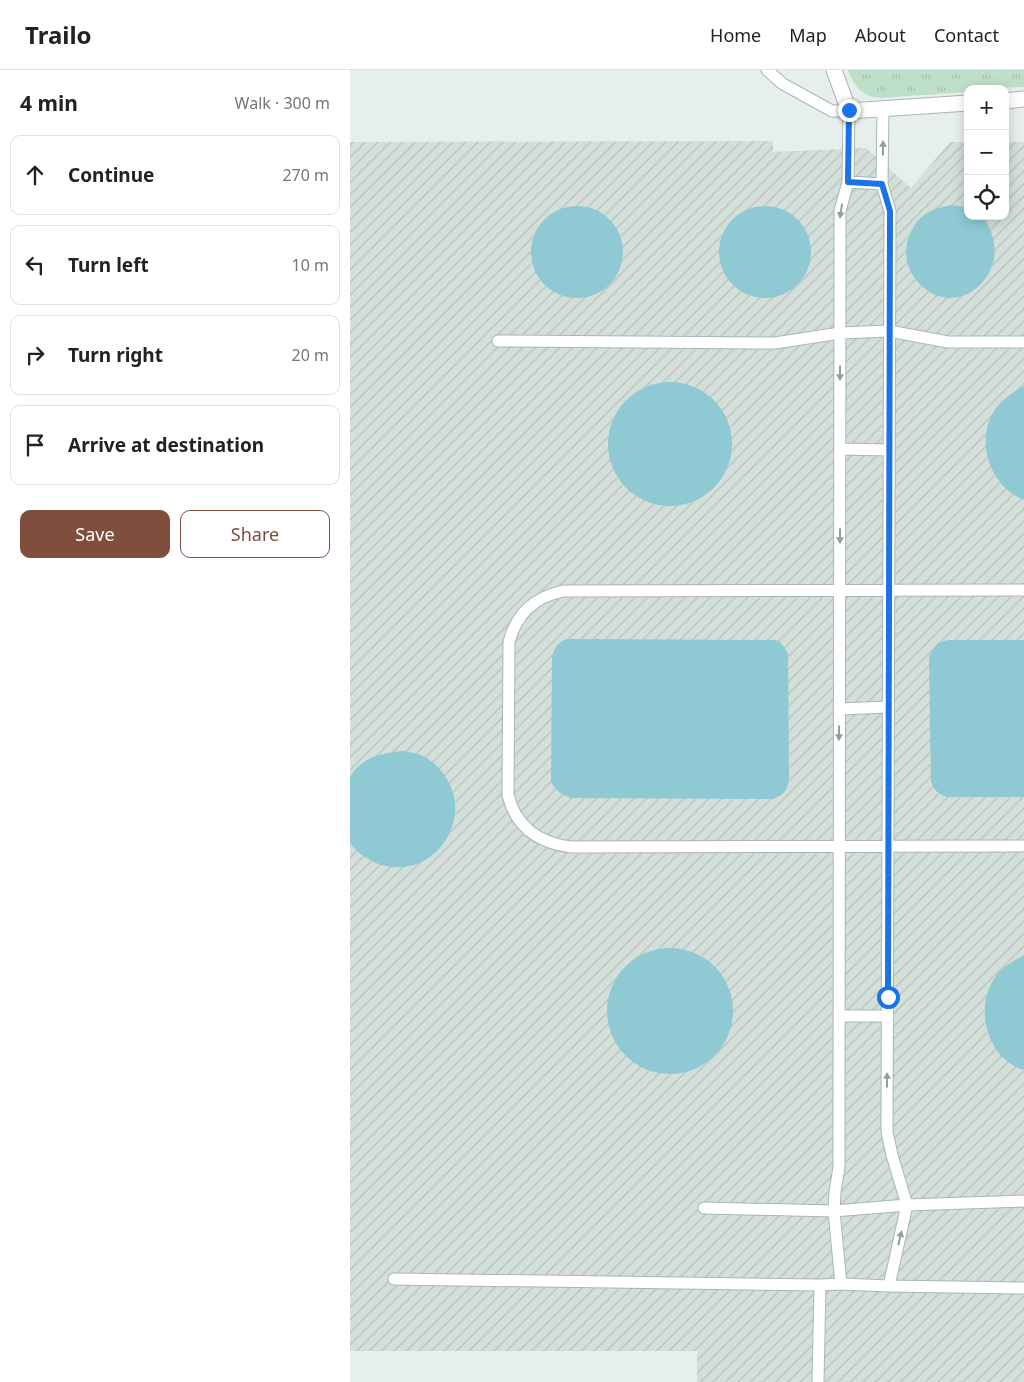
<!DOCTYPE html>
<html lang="en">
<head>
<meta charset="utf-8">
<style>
  body { margin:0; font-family:"Noto Sans",sans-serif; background:#f2f2f2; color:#222 }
  .controls { position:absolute; right:15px; top:15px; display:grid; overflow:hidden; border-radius:10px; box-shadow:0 2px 12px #0003 }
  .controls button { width:45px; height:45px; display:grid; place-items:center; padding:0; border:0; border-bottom:1px solid #e0e0e0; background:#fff; color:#222; font:25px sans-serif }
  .stop { position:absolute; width:15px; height:15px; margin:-11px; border:4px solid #1a73e8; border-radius:50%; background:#fff }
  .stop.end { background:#1a73e8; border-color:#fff; box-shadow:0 1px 5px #0008 }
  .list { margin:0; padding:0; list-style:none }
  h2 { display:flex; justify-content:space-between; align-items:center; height:65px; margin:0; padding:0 20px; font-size:21px }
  h2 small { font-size:16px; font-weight:400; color:#767676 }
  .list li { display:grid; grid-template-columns:32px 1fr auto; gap:15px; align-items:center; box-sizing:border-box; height:80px; margin:0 10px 10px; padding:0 10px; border:1px solid #e0e0e0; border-radius:10px }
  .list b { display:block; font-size:19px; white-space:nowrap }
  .list em { font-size:16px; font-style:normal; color:#767676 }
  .actions { display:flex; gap:10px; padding:15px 20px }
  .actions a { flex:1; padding:11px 0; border:1px solid #804e3d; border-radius:10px; text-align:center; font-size:18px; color:#804e3d }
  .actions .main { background:#804e3d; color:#fff }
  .icon { flex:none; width:28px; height:28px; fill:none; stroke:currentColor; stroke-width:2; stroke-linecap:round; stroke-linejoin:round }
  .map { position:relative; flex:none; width:674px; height:1312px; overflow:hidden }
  header { display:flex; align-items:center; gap:30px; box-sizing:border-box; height:70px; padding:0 25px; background:#fff; border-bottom:1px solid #e0e0e0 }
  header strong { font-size:24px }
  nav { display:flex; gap:28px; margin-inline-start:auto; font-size:18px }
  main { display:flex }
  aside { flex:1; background:#fff }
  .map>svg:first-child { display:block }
  .industrial { fill:url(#industrial-furrows) }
  .grass { fill:url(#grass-tufts) }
  .water { fill:#8ec9d4 }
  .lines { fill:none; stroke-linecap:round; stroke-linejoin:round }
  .lane-casing { stroke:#a8b8b2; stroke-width:13 }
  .street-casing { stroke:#a8b8b2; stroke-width:17 }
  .lane { stroke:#fff; stroke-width:11 }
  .street { stroke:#fff; stroke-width:15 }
  .oneway { fill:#92a09c }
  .route { stroke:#1a73e8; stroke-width:6 }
</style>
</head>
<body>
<header>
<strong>Trailo</strong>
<nav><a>Home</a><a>Map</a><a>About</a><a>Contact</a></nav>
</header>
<main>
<aside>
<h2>4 min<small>Walk · 300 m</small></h2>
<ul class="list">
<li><svg class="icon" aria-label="ahead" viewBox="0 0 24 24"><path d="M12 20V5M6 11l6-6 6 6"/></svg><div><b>Continue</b></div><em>270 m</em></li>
<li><svg class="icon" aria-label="left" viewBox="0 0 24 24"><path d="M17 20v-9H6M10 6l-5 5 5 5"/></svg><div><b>Turn left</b></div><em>10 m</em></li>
<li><svg class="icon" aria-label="right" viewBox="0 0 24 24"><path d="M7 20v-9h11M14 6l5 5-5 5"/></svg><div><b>Turn right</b></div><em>20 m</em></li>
<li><svg class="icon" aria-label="arrive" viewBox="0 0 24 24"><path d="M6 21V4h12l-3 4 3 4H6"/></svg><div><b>Arrive at destination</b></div></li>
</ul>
<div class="actions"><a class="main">Save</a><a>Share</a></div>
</aside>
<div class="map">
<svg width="674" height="1312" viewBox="0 0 674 1312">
  <defs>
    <pattern id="industrial-furrows" width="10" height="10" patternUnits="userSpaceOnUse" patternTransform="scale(1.25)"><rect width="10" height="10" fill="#d4dfda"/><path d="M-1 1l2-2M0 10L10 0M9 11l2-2" fill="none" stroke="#b6c1bc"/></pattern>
    <pattern id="grass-tufts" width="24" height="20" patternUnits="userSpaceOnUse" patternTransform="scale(1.25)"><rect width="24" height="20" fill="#bfe0c8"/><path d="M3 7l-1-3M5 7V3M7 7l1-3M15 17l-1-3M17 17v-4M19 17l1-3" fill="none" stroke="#a4c1ad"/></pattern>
  </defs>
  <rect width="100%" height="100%" fill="#e6efeb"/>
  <path class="industrial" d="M 423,71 L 423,82 L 516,78 L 561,118 L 600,72 L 618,72 L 618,146 L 655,146 L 655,72 L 674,72 L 674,1312 L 347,1312 L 347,1281 L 0,1281 L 0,72 Z"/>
  <path class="grass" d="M 498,0 L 674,0 L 674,17 L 618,19 L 618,22 L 530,28 C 512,26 504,17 498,0 Z"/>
  <path class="water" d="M 602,135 L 618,138 L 618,146 L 632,146 C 674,201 600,263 562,204 C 556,194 554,178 559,167 C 567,145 580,139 602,135 Z
    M181 182a46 46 0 1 1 92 0a46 46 0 1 1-92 0Z
    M369 182a46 46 0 1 1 92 0a46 46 0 1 1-92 0Z
    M258 374a62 62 0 1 1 124 0a62 62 0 1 1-124 0Z
    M 674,316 L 674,430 C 639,416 624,369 646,338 C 654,328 663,322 674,316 Z
    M 216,569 L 426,570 L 431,573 L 438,583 L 439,710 C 437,721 433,726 422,729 L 221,728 C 212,725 206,721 201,712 L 202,590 C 203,580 207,573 216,569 Z
    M 598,570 L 674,570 L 674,727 L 598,727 C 589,725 585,721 581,712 L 579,587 C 584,577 586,572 598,570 Z
    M 53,681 C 58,682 66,683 71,685 C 79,689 87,695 92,702 C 129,748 82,815 26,793 C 16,788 5,782 0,772 L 0,707 C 11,687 32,683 53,681 Z
    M257 941a63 63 0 1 1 126 0a63 63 0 1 1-126 0Z
    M 674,885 L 674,1000 C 638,990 624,939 644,909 C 651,898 663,891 674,885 Z"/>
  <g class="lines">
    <defs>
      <path id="lane" d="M 417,0 L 433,14 L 482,41 L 499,41 L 498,112 L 490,141 L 489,1068 L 489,1097 L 485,1122 L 484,1141 L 491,1214
        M 533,38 L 532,114 L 540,141 L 537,1062 L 542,1085 L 557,1135 L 539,1216
        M 498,112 L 532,114
        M 148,271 L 425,273 L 490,263 L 539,261 L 598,272 L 674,272
        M 490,379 L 539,380
        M 674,520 L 213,521 C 183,528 167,543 159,572 L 158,725 C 166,758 189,773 221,777 L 674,776
        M 489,639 L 538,637
        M 489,946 L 538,946
        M 354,1138 L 484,1141 L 557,1135 L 674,1131
        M 44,1209 L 470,1215 L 491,1214 L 539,1216 L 674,1218
        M 468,1312 L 470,1215"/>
      <path id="street" d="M 484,0 L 499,41 L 618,33
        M 655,31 L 674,29"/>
    </defs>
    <use href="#lane" class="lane-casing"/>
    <use href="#street" class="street-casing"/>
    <use href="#lane" class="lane"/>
    <use href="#street" class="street"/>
  </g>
  <defs><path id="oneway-solid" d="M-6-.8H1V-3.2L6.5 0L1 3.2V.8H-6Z" transform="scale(1.25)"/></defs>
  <g class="oneway">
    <use href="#oneway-solid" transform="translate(533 78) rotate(-89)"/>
    <use href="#oneway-solid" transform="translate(491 141) rotate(98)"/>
    <use href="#oneway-solid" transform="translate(490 303) rotate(90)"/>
    <use href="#oneway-solid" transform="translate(490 466) rotate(90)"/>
    <use href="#oneway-solid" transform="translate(489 663) rotate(90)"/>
    <use href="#oneway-solid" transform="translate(537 1010) rotate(-90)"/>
    <use href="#oneway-solid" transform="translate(550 1168) rotate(-77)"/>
  </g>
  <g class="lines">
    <path class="route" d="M 499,40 L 498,112 L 532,114 L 540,141 L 538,927"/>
  </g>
</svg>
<div class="controls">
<button>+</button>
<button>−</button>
<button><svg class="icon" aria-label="locate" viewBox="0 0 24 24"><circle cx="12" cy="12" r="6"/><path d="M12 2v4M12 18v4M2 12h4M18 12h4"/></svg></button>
</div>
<div class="stop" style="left:538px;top:927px"></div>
<div class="stop end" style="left:499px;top:40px"></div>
</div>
</main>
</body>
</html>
